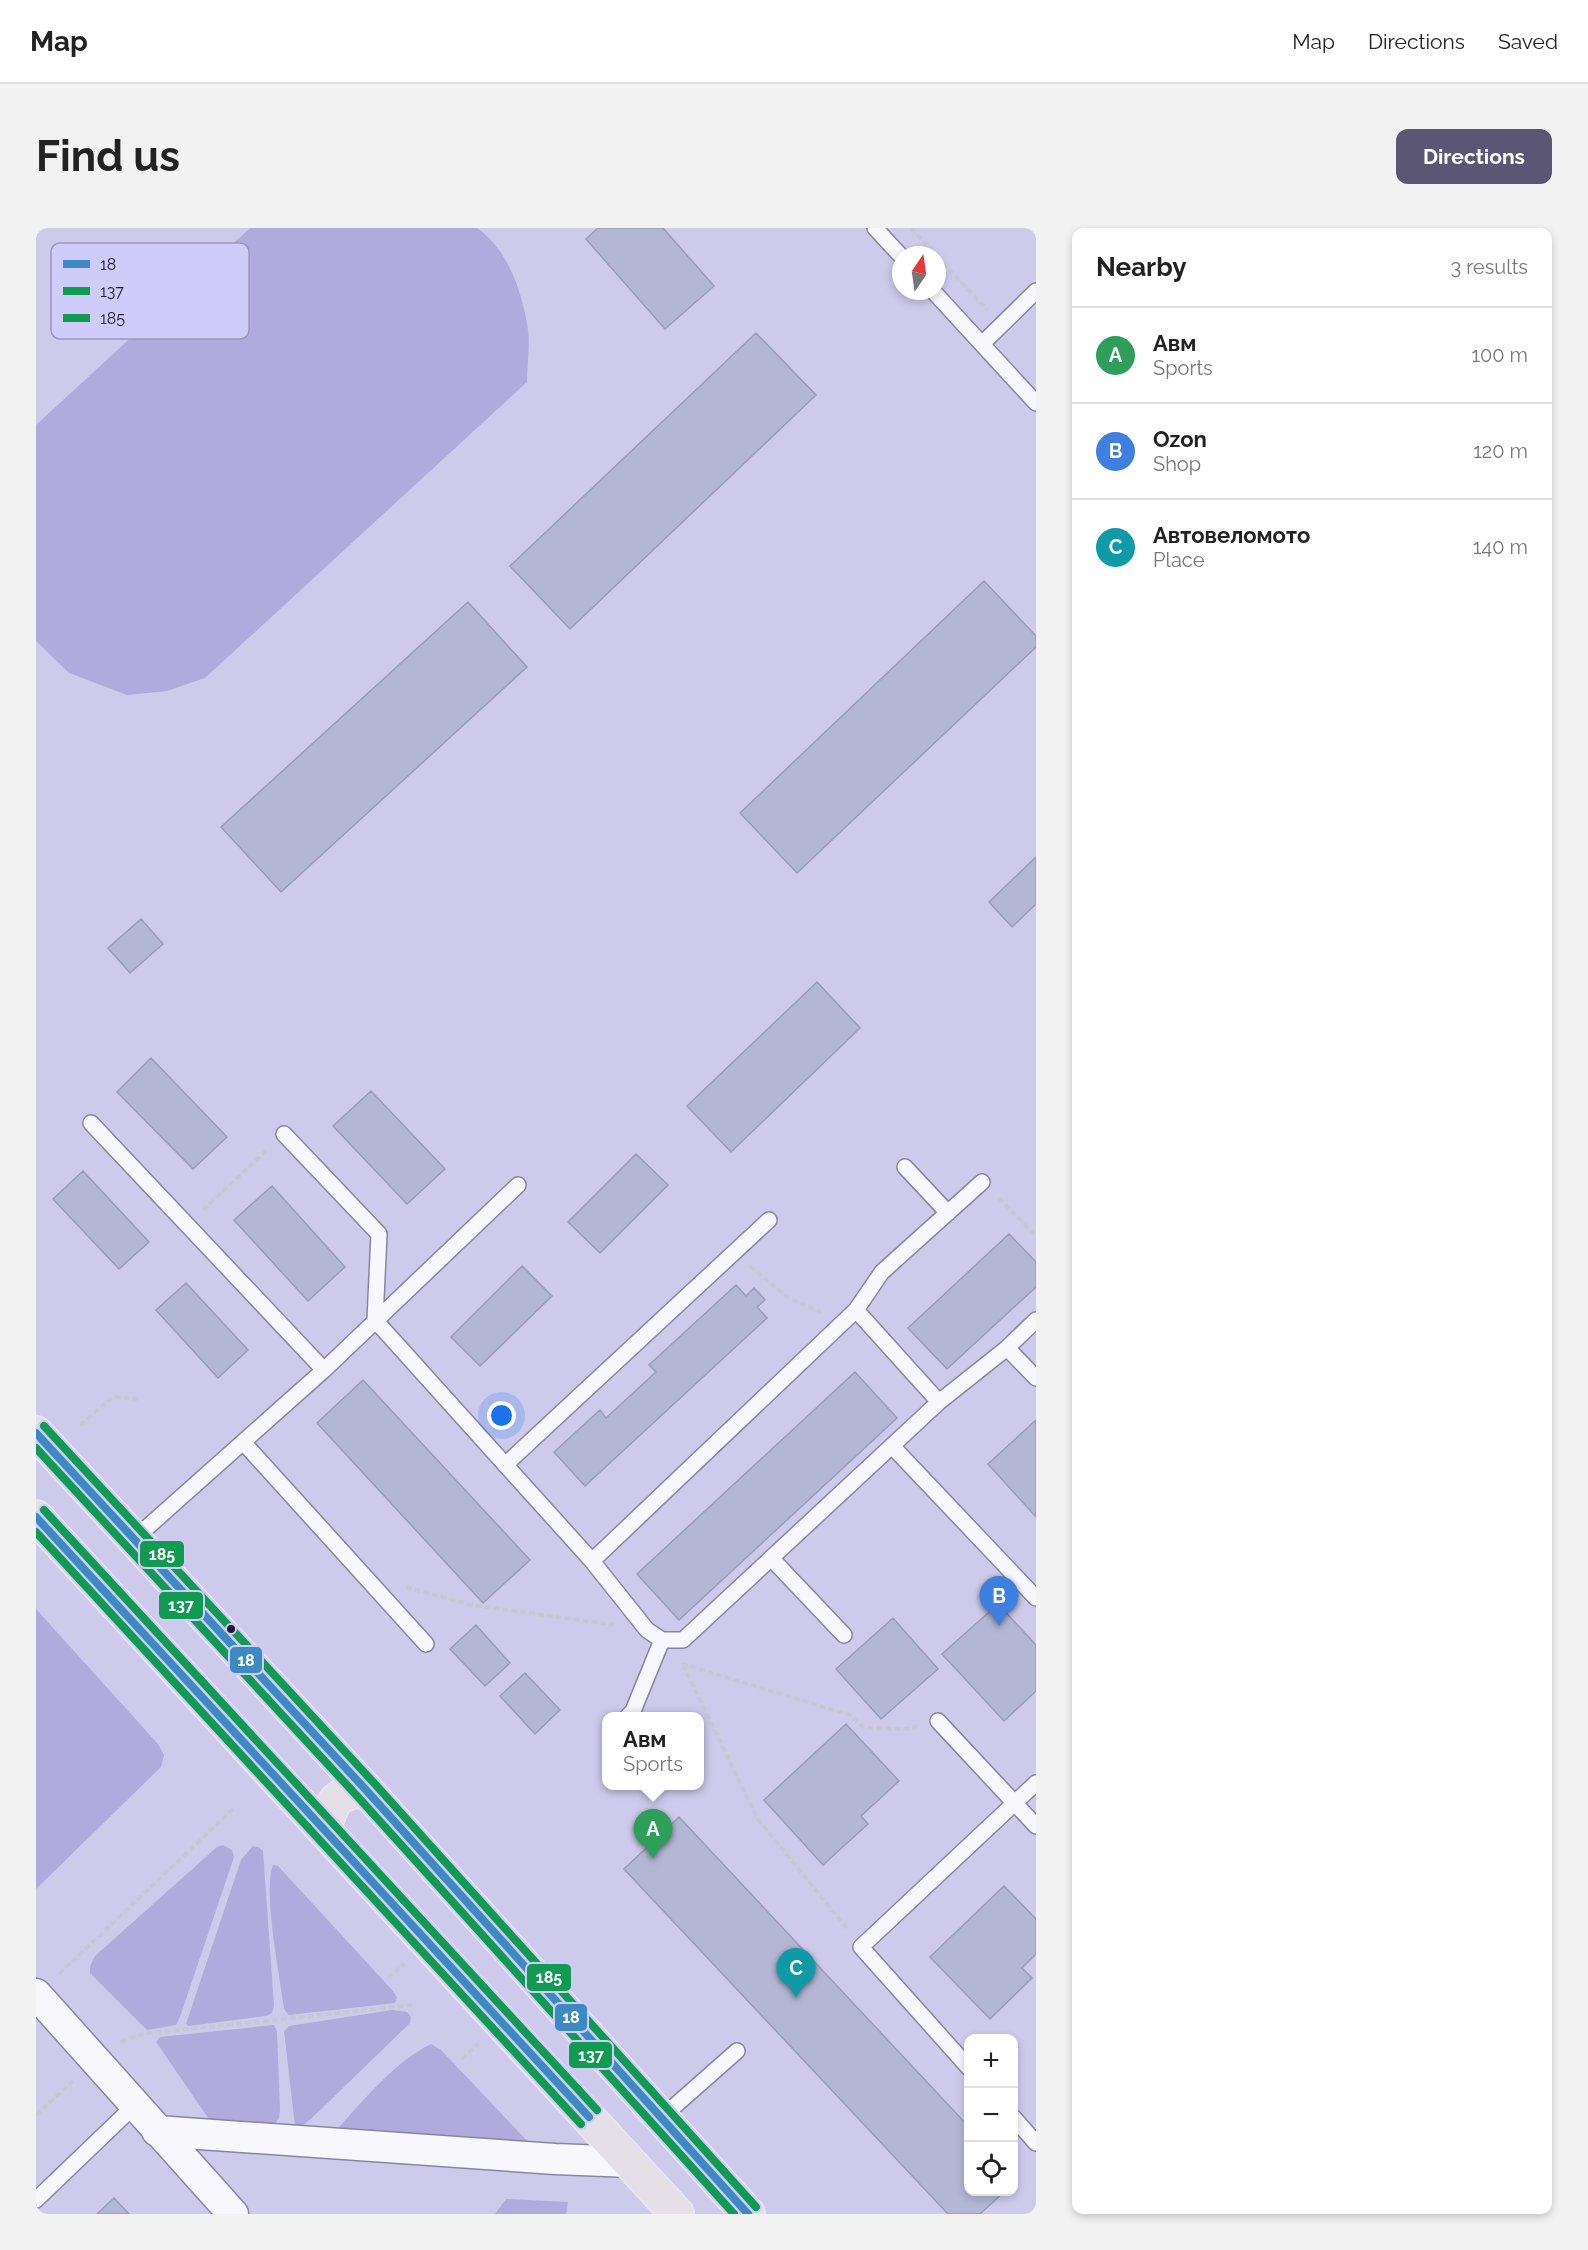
<!DOCTYPE html>
<html lang="en">
<head>
<meta charset="utf-8">
<style>
  body { margin:0; font-family:Raleway,sans-serif; background:#f2f2f2; color:#222 }
  .controls { position:absolute; right:18px; bottom:18px; display:grid; overflow:hidden; border-radius:12px; box-shadow:0 3px 9px #0003 }
  .controls button { width:54px; height:54px; display:grid; place-items:center; padding:0; border:0; border-bottom:2px solid #e0e0e0; background:#fff; color:#222; font:30px sans-serif }
  .compass { position:absolute; left:856px; top:18px; width:54px; height:54px; border-radius:50%; background:#fff; box-shadow:0 3px 9px #0003; rotate:13deg }
  .you { position:absolute; left:466px; top:1188px; width:21px; height:21px; margin:-15px; border:4px solid #fff; border-radius:50%; background:#1a73e8; box-shadow:0 0 0 9px #1a73e833 }
  .badge { display:grid; place-items:center; width:39px; height:39px; border-radius:50%; background:#5a5674; color:#fff; font-size:20px; font-weight:700 }
  .pin { position:absolute; translate:-50% -50px; filter:drop-shadow(0 2px 3px #0008) }
  .pin::after { content:''; position:absolute; top:32px; width:21px; height:18px; background:inherit; clip-path:polygon(0 0,100% 0,50% 100%) }
  .popup { position:absolute; left:566px; top:1484px; width:102px; height:78px; box-sizing:border-box; display:grid; place-content:center; border-radius:12px; background:#fff; filter:drop-shadow(0 2px 4px #0005); font-size:20px; white-space:nowrap; color:#767676 }
  .popup b { font-size:22px; color:#222 }
  .popup::after { content:''; position:absolute; left:50%; top:100%; margin-left:-12px; border:12px solid transparent; border-top-color:#fff }
  .list { margin:0; padding:0; list-style:none }
  h2 { display:flex; justify-content:space-between; align-items:center; height:78px; margin:0; padding:0 24px; font-size:26px }
  h2 small { font-size:20px; font-weight:400; color:#767676 }
  .list li { display:grid; grid-template-columns:39px 1fr auto; gap:18px; align-items:center; box-sizing:border-box; height:96px; padding:0 24px; border-top:2px solid #e0e0e0 }
  .list b { display:block; font-size:22px; white-space:nowrap }
  .list p { margin:0; font-size:20px; white-space:nowrap; color:#767676 }
  .list em { font-size:20px; font-style:normal; color:#767676 }
  .icon { flex:none; width:33px; height:33px; fill:none; stroke:currentColor; stroke-width:2; stroke-linecap:round; stroke-linejoin:round }
  .map { position:relative; flex:none; width:1000px; height:1986px; overflow:hidden; border-radius:12px }
  header { display:flex; align-items:center; gap:36px; box-sizing:border-box; height:84px; padding:0 30px; background:#fff; border-bottom:2px solid #e0e0e0 }
  header strong { font-size:28px }
  nav { display:flex; gap:33px; margin-inline-start:auto; font-size:21px }
  .intro { display:flex; align-items:center; justify-content:space-between; box-sizing:border-box; height:144px; padding:0 36px }
  h1 { margin:0; font-size:42px }
  .button { padding:15px 27px; border-radius:12px; background:#5a5674; color:#fff; font-size:21px; font-weight:700 }
  main { display:flex; gap:36px; padding:0 36px }
  aside { flex:1; background:#fff; border-radius:12px; box-shadow:0 3px 9px #0003 }
  .map>svg:first-child { display:block }
  .green { fill:#b0aadd }
  .building { fill:#b3b7d5; stroke:#999bb7; stroke-width:1.5 }
  .lines { fill:none; stroke-linecap:round; stroke-linejoin:round }
  .lane-casing { stroke:#8985a0; stroke-width:18 }
  .street-casing { stroke:#8985a0; stroke-width:33 }
  .primary-casing { stroke:#e9e7f6; stroke-width:36 }
  .path { stroke:#c9c8d2; stroke-width:4; stroke-dasharray:6 3; stroke-linecap:butt }
  .lane { stroke:#f8f7fc; stroke-width:15 }
  .street { stroke:#f8f7fc; stroke-width:30 }
  .primary { stroke:#e5dfe7; stroke-width:33 }
  .bus-1-casing { stroke:#d0ccfa; stroke-width:12 }
  .bus-2-casing { stroke:#d0ccfa; stroke-width:12 }
  .bus-3-casing { stroke:#d0ccfa; stroke-width:12 }
  .bus-1 { stroke:#3d8ac2; stroke-width:8 }
  .bus-2 { stroke:#119a52; stroke-width:8 }
  .bus-3 { stroke:#119a52; stroke-width:8 }
  .bus-dot { fill:#1c1733; stroke:#d0ccfa; stroke-width:2 }
  .key { fill:#d0ccfa; stroke:#9a96be; stroke-width:1.5 }
  .key-label { font-size:16px; fill:#1c1733 }
  .line-badge { stroke:#d0ccfa; stroke-width:2 }
  .badge-label { font-size:16px; text-anchor:middle; font-weight:bold; fill:#fff }
</style>
</head>
<body>
<header>
<strong>Map</strong>
<nav><a>Map</a><a>Directions</a><a>Saved</a></nav>
</header>
<div class="intro"><h1>Find us</h1><a class="button">Directions</a></div>
<main>
<div class="map">
<svg width="1000" height="1986" viewBox="0 0 1000 1986">
  <rect width="100%" height="100%" fill="#cecaec"/>
  <path class="green" d="M 214,0 L 441,0 C 472,21 487,66 492,102 C 494,119 491,137 491,154 L 169,450 L 131,463 L 91,467 L 33,445 L 0,413 L 0,197 Z
    M 0,1381 L 122,1516 L 128,1527 L 125,1539 L 0,1661 Z
    M 187,1617 L 196,1622 L 198,1629 L 144,1789 L 140,1797 L 111,1802 L 54,1745 L 54,1738 L 59,1728 L 181,1619 Z
    M 217,1618 L 222,1619 L 227,1623 L 238,1778 L 236,1785 L 230,1788 L 153,1798 L 150,1796 L 153,1787 L 205,1632 Z
    M 237,1637 L 242,1638 L 358,1764 L 361,1770 L 359,1775 L 253,1787 L 248,1781 L 247,1774 C 243,1743 227,1663 237,1637 Z
    M 356,1782 L 371,1784 L 375,1789 L 374,1795 L 276,1890 L 266,1898 L 259,1898 L 248,1803 L 253,1798 Z
    M 238,1797 L 241,1803 L 244,1882 L 243,1890 L 236,1900 L 175,1894 L 120,1814 L 124,1809 Z
    M 395,1816 L 405,1822 L 495,1917 L 294,1909 C 323,1878 356,1835 395,1816 Z
    M 470,1971 L 532,1974 L 530,1986 L 459,1986 Z"/>
  <path class="building" d="M 562,0 L 627,0 L 678,58 L 629,101 L 550,11 Z
    M 720,105 L 780,167 L 534,401 L 474,338 Z
    M 948,353 L 1000,408 L 1000,419 L 761,645 L 704,585 Z
    M 432,374 L 491,439 L 245,664 L 185,599 Z
    M 1000,629 L 1000,676 L 976,699 L 953,674 Z
    M 105,691 L 127,716 L 94,745 L 72,720 Z
    M 781,754 L 824,800 L 695,924 L 651,878 Z
    M 115,830 L 191,909 L 157,941 L 81,864 Z
    M 335,863 L 409,941 L 371,976 L 297,898 Z
    M 600,926 L 632,957 L 564,1025 L 532,994 Z
    M 47,943 L 113,1014 L 83,1041 L 17,971 Z
    M 236,958 L 309,1039 L 272,1073 L 198,992 Z
    M 973,1006 L 1000,1034 L 1000,1059 L 911,1141 L 872,1100 Z
    M 486,1038 L 516,1068 L 444,1138 L 415,1109 Z
    M 150,1055 L 212,1122 L 182,1150 L 120,1082 Z
    M 700,1057 L 710,1068 L 718,1060 L 724,1066 L 729,1072 L 721,1079 L 731,1090 L 549,1258 L 518,1224 L 564,1182 L 570,1190 L 620,1144 L 613,1137 Z
    M 819,1144 L 861,1190 L 643,1392 L 601,1346 Z
    M 327,1152 L 494,1332 L 447,1375 L 281,1195 Z
    M 1000,1192 L 1000,1289 L 952,1236 Z
    M 962,1376 L 1000,1417 L 1000,1463 L 968,1493 L 906,1426 Z
    M 857,1390 L 902,1441 L 845,1491 L 800,1441 Z
    M 440,1397 L 474,1435 L 449,1458 L 414,1421 Z
    M 489,1445 L 524,1482 L 499,1506 L 464,1468 Z
    M 810,1496 L 863,1553 L 825,1588 L 832,1596 L 787,1637 L 728,1572 Z
    M 643,1589 L 933,1899 L 933,1964 L 968,1964 L 944,1986 L 912,1986 L 588,1641 Z
    M 968,1658 L 1000,1691 L 1000,1726 L 986,1740 L 996,1750 L 954,1791 L 894,1729 Z
    M 78,1970 L 93,1986 L 61,1986 Z"/>
  <g class="lines">
    <defs>
      <path id="lane" d="M 839,0 L 865,28
        M 897,63 L 1000,175
        M 946,116 L 1000,63
        M 55,895 L 288,1142
        M 248,906 L 343,1006 L 339,1092 L 556,1333 L 611,1402 L 626,1412 L 647,1412 L 903,1174 L 971,1120 L 1000,1092
        M 869,939 L 912,985
        M 820,1082 L 903,1174
        M 971,1120 L 1000,1150
        M 207,1214 L 390,1416
        M 856,1218 L 1000,1370
        M 469,1237 L 733,992
        M 97,1312 L 288,1142 L 482,957
        M 735,1330 L 808,1407
        M 556,1333 L 820,1082 L 846,1044 L 946,954
        M 592,1488 L 597,1483 L 626,1412
        M 902,1493 L 1000,1598
        M 933,1840 L 825,1719 L 1000,1555
        M 978,1890 L 1000,1915
        M 624,1891 L 701,1823
        M 0,1972 L 98,1878"/>
      <path id="street" d="M 0,1766 L 197,1986
        M 121,1903 L 519,1931 L 595,1934"/>
      <path id="primary" d="M 0,1205 L 330,1562 L 712,1986
        M 0,1289 L 641,1986
        M 288,1601 C 298,1571 298,1566 330,1562"/>
    </defs>
    <use href="#lane" class="lane-casing"/>
    <use href="#street" class="street-casing"/>
    <use href="#primary" class="primary-casing"/>
    <path class="path" d="M 875,0 L 900,27
      M 901,28 L 951,82
      M 963,970 L 1000,1008
      M 167,982 L 231,922
      M 714,1038 L 751,1069 L 785,1084
      M 44,1197 L 77,1169 L 102,1171
      M 370,1359 L 436,1377 L 578,1397
      M 646,1436 L 814,1487 L 828,1500 L 870,1501 L 881,1498
      M 647,1437 L 722,1591 L 812,1702
      M 23,1746 L 197,1581
      M 352,1750 L 367,1736 L 369,1739
      M 85,1814 L 106,1806 L 377,1777
      M 426,1831 L 441,1817 L 439,1815
      M 0,1887 L 37,1853"/>
    <use href="#lane" class="lane"/>
    <use href="#street" class="street"/>
    <use href="#primary" class="primary"/>
    <defs>
      <path id="bus-1" d="M 0,1205 L 330,1562 L 712,1986
        M 0,1289 L 553,1889"/>
      <path id="bus-2" d="M 0,1220 L 322,1569 L 698,1986
        M 0,1304 L 545,1896"/>
      <path id="bus-3" d="M 8,1198 L 338,1555 L 720,1979
        M 8,1282 L 561,1882"/>
    </defs>
    <use href="#bus-1" class="bus-1-casing"/>
    <use href="#bus-2" class="bus-2-casing"/>
    <use href="#bus-3" class="bus-3-casing"/>
    <use href="#bus-1" class="bus-1"/>
    <use href="#bus-2" class="bus-2"/>
    <use href="#bus-3" class="bus-3"/>
  </g>
  <circle class="bus-dot" cx="195" cy="1401" r="5"/>
  <rect x="15" y="15" width="198" height="96" rx="9" class="key"/>
  <rect x="27" y="32" width="27" height="8" fill="#3d8ac2"/>
  <rect x="27" y="59" width="27" height="8" fill="#119a52"/>
  <rect x="27" y="86" width="27" height="8" fill="#119a52"/>
  <g class="key-label">
    <text x="64" y="42">18</text>
    <text x="64" y="69">137</text>
    <text x="64" y="96">185</text>
  </g>
  <g class="line-badge">
    <rect x="103" y="1312" width="46" height="28" rx="6" fill="#119a52"/>
    <rect x="122" y="1363" width="46" height="29" rx="6" fill="#119a52"/>
    <rect x="193" y="1418" width="34" height="28" rx="6" fill="#3d8ac2"/>
    <rect x="490" y="1735" width="46" height="29" rx="6" fill="#119a52"/>
    <rect x="518" y="1775" width="34" height="29" rx="6" fill="#3d8ac2"/>
    <rect x="532" y="1813" width="45" height="28" rx="6" fill="#119a52"/>
  </g>
  <g class="badge-label">
    <text x="126" y="1332">185</text>
    <text x="145" y="1383">137</text>
    <text x="210" y="1438">18</text>
    <text x="513" y="1755">185</text>
    <text x="535" y="1795">18</text>
    <text x="555" y="1833">137</text>
  </g>
</svg>
<div class="controls">
<button>+</button>
<button>−</button>
<button><svg class="icon" aria-label="locate" viewBox="0 0 24 24"><circle cx="12" cy="12" r="6"/><path d="M12 2v4M12 18v4M2 12h4M18 12h4"/></svg></button>
</div>
<svg class="compass" viewBox="-18 -18 36 36"><path d="M0-13l5 13h-10z" fill="#e53935"/><path d="M0 13l5-13h-10z" fill="#767676"/></svg>
<div class="you"></div>
<div class="pin badge" style="left:617px;top:1631px;background:#2e9e5b">A</div>
<div class="popup"><b>Авм</b>Sports</div>
<div class="pin badge" style="left:963px;top:1398px;background:#3f7fe0">B</div>
<div class="pin badge" style="left:760px;top:1770px;background:#0f9aa8">C</div>
</div>
<aside>
<h2>Nearby<small>3 results</small></h2>
<ul class="list">
<li><span class="badge" style="background:#2e9e5b">A</span><div><b>Авм</b><p>Sports</p></div><em>100 m</em></li>
<li><span class="badge" style="background:#3f7fe0">B</span><div><b>Ozon</b><p>Shop</p></div><em>120 m</em></li>
<li><span class="badge" style="background:#0f9aa8">C</span><div><b>Автовеломото</b><p>Place</p></div><em>140 m</em></li>
</ul>
</aside>
</main>
</body>
</html>
